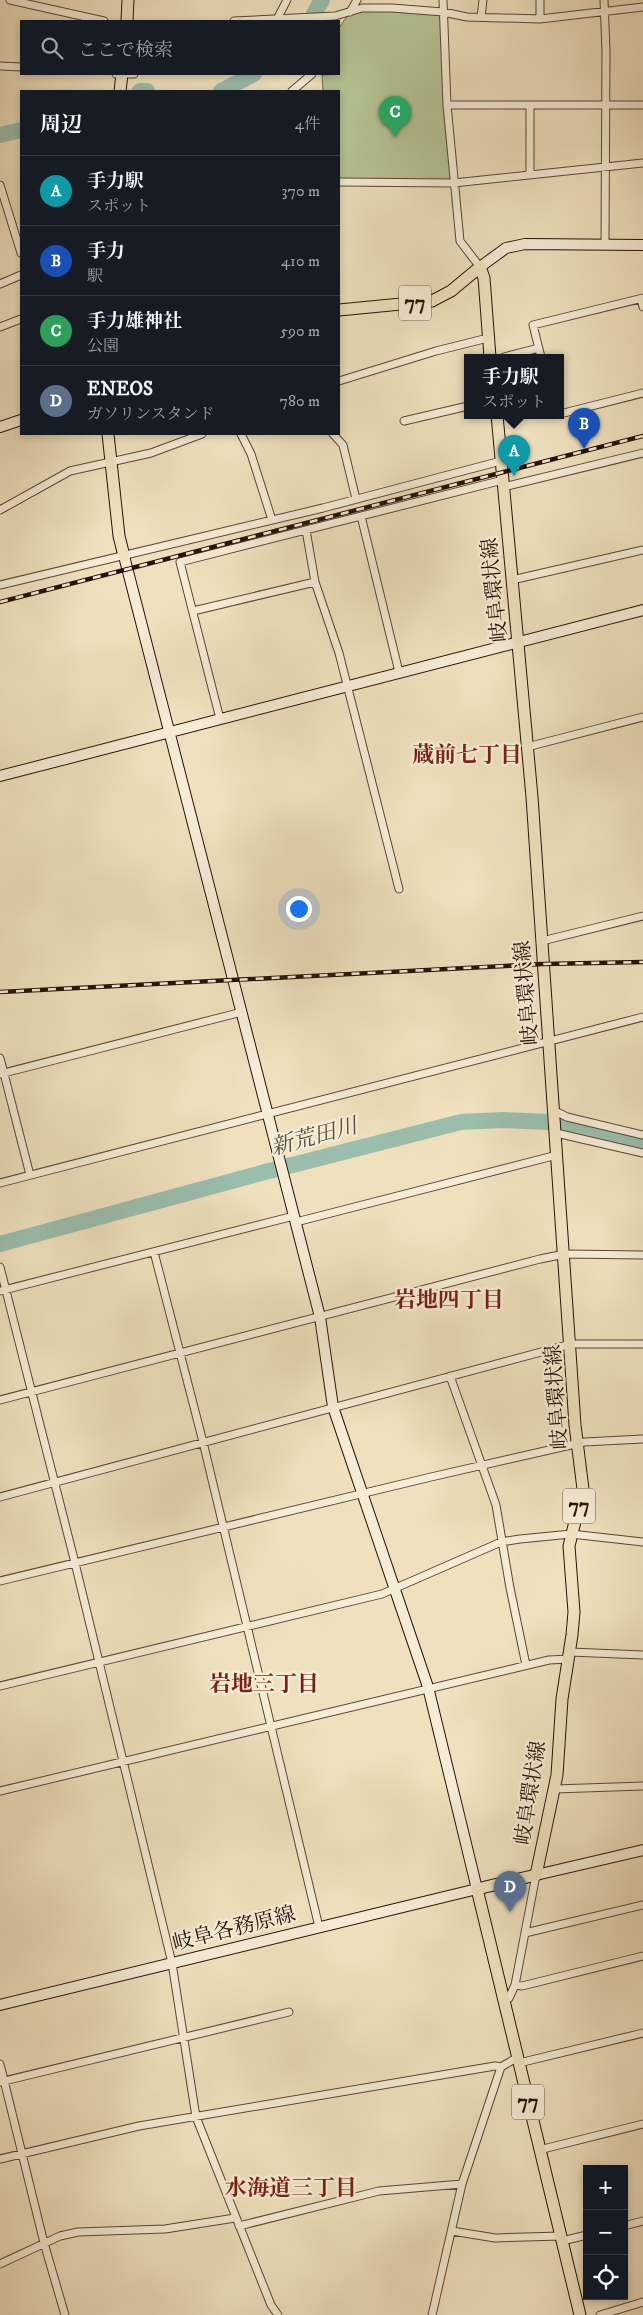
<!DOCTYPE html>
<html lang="ja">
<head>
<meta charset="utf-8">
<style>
  body { margin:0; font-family:"IM FELL DW Pica","Noto Serif JP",serif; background:#242831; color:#f1f3f6 }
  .controls { position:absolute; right:15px; bottom:15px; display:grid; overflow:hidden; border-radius:0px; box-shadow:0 2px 8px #0003 }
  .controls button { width:45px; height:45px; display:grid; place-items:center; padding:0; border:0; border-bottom:1px solid #363941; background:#171b24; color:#f1f3f6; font:25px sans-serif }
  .you { position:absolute; left:298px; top:908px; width:18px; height:18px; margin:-12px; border:4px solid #fff; border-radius:50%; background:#1a73e8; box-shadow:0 0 0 8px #1a73e833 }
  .badge { display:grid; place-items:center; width:32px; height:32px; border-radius:50%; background:#c59692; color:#fff; font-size:16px; font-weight:700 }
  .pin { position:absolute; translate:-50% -41px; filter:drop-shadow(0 1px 2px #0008) }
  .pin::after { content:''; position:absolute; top:26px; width:18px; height:15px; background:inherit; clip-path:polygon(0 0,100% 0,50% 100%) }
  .popup { position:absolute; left:464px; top:354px; width:100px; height:65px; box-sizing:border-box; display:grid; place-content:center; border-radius:0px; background:#171b24; filter:drop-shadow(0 1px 4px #0005); font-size:16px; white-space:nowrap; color:#9ea1a6 }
  .popup b { font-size:19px; color:#f1f3f6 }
  .popup::after { content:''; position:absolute; left:50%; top:100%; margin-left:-10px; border:10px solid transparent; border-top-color:#171b24 }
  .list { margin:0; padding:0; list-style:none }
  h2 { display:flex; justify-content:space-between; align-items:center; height:65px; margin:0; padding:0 20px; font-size:21px }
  h2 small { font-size:16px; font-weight:400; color:#9ea1a6 }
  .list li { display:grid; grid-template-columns:32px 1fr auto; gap:15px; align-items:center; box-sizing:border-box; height:70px; padding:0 20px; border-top:1px solid #363941 }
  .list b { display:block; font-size:19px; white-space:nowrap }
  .list p { margin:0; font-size:16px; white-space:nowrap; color:#9ea1a6 }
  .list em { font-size:16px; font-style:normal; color:#9ea1a6 }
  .icon { flex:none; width:28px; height:28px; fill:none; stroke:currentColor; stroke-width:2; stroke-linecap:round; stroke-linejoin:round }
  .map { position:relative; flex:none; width:643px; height:2315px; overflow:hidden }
  .search { position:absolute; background:#171b24; box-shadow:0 2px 8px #0003; left:20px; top:20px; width:320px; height:55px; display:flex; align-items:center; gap:12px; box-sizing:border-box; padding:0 18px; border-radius:0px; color:#9ea1a6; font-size:19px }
  .panel { position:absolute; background:#171b24; box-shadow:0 2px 8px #0003; left:20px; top:90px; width:320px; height:345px; border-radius:0px }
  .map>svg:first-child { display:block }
  .green { fill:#b5c394; stroke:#6e6a4e }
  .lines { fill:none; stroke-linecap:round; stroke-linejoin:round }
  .river { stroke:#9abeae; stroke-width:16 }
  .street-casing { stroke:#594535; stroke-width:9 }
  .secondary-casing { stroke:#271107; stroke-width:12 }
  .primary-casing { stroke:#271107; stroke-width:13 }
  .street { stroke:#f5ecd5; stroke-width:7 }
  .secondary { stroke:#f5ecd5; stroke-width:10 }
  .primary { stroke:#efe1be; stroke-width:11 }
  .rail-casing { stroke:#271107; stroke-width:4.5 }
  .rail { stroke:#f5ecd5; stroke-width:2.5; stroke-dasharray:8; stroke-linecap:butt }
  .labels { text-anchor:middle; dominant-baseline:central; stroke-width:4.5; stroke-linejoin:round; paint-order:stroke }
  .shield { fill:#f5ecd5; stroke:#655345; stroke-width:1 }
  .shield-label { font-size:20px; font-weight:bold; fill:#271107 }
  .street-label { font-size:21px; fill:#271107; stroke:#f5ecd5 }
  .neighbourhood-label { font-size:22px; font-weight:bold; fill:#7a1f14; stroke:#f5ecd5 }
  .water-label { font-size:22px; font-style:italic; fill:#4f4e41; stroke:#f5ecd5 }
</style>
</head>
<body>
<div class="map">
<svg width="643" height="2315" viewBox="0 0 643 2315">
  <rect width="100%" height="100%" fill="#efe1be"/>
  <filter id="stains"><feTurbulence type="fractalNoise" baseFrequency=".004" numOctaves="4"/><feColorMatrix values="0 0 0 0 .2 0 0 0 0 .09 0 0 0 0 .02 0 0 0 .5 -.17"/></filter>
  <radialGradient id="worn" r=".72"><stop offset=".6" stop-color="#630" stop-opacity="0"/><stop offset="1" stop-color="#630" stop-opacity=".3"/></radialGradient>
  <path class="green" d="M 362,8 L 443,12 L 454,183 L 339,182 L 339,91 L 323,91 L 322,75 L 339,74 L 339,28 L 350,12 Z"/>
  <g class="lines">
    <path class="river" d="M 310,21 L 322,0
      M 140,91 L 147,91
      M 221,91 L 254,74
      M 0,135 L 21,130
      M 0,1244 L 265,1172 L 461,1122 L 503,1120 L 547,1122 L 643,1145"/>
    <defs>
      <path id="street" d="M 10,0 L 104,21
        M 443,0 L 447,105 L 460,241 L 480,267
        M 604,0 L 606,51 L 605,245
        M 350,12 L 357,0
        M 481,17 L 483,0
        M 540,19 L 540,0
        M 234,21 L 335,16 L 362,8 L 392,8 L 443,12 L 467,17 L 540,19 L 643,7
        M 276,21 L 287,0
        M 0,66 L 21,67
        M 116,74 L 134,74
        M 292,91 L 312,74
        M 447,105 L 643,105
        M 530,175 L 530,105
        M 339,182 L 454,183 L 643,163
        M 0,185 L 21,253
        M 0,284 L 21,275
        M 641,299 L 643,307
        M 0,327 L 21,319
        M 504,357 L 539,348
        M 541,357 L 533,325 L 643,298
        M 339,381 L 436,351 L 488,338
        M 560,414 L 643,393
        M 404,421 L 468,406
        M 241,434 L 251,454 L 272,520
        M 333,434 L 343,445 L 356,499
        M 503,487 L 643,453
        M 0,510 L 70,471 L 151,453 L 202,434
        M 361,516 L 399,672
        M 306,530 L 315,582 L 339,653 L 399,889
        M 512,580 L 643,550
        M 0,585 L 323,508 L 501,461
        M 193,611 L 315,582
        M 220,719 L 180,562 L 503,480
        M 527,747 L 643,717
        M 542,941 L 643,916
        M 0,1058 L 30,1175
        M 0,1074 L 242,1012
        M 555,1111 L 567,1117 L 643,1135
        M 556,1133 L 643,1153
        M 0,1183 L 643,1017
        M 296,1222 L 557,1155
        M 154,1252 L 203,1442 L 319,1927
        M 0,1267 L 75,1563 L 172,1963 L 196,2117 L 271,2305 L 278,2315
        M 0,1291 L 294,1216
        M 450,1376 L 496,1505 L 510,1588 L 526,1665
        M 0,1400 L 540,1259 L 565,1254 L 643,1255
        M 0,1497 L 571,1344 L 643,1344
        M 0,1581 L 431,1477 L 584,1442 L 643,1439
        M 570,1652 L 643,1655
        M 0,1686 L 382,1594 L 501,1542 L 520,1539 L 571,1534 L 643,1542
        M 555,1789 L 643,1786
        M 0,1791 L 549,1660 L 569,1659
        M 525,1933 L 643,1905
        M 515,1985 L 522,1986 L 643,1956
        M 504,2003 L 509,1998 L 515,1985 L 536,1875
        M 519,2063 L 643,2033
        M 0,2064 L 44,2243 L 65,2315
        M 0,2082 L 289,2012
        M 539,2150 L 643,2124
        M 0,2159 L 139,2126 L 495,2066 L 501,2067
        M 239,2226 L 379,2191 L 462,2184
        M 624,2226 L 643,2221
        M 452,2231 L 495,2238 L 561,2236
        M 562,2241 L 587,2235
        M 0,2264 L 60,2236 L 78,2232 L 165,2229 L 235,2218
        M 432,2315 L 462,2184 L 501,2067 L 518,2057
        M 600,2315 L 643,2302"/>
      <path id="secondary" d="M 480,267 L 506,248 L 525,244 L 643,245
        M 0,427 L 21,420
        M 0,776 L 643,610
        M 536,1875 L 643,1850
        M 0,2005 L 477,1889 L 428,1687 L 333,1407 L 320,1317 L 124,556"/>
      <path id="primary" d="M 127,21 L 128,0
        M 120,91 L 122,74
        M 339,310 L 432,301 L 451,291 L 480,267 L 484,278 L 490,357
        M 497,415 L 532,797 L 575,1425 L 583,1489 L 569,1546 L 574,1612 L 572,1635 L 562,1699 L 557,1775 L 536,1875 L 477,1889 L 580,2315
        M 108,434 L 119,536 L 124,556"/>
    </defs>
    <use href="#street" class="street-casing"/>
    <use href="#secondary" class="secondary-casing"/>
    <use href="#primary" class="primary-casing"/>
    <use href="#street" class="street"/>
    <use href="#secondary" class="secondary"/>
    <use href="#primary" class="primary"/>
    <defs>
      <path id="rail" d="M 0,602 L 643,436
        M 0,992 L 543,964 L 643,962"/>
    </defs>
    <use href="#rail" class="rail-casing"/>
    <use href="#rail" class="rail"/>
  </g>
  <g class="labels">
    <g class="shield">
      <rect x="399" y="285.5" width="32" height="35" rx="4"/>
      <rect x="563" y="1488.5" width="32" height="35" rx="4"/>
      <rect x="512" y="2084.5" width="32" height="35" rx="4"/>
    </g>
    <g class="shield-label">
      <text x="415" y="303">77</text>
      <text x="579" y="1506">77</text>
      <text x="528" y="2102">77</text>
    </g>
    <g class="street-label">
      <text transform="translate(495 590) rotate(-96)">岐阜環状線</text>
      <text transform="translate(527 993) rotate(-95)">岐阜環状線</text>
      <text transform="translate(557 1397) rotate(-94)">岐阜環状線</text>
      <text transform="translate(531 1793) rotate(-81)">岐阜環状線</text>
      <text transform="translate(234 1929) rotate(-14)">岐阜各務原線</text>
    </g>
    <g class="neighbourhood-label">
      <text x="467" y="755">蔵前七丁目</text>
      <text x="449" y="1300">岩地四丁目</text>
      <text x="264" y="1684">岩地三丁目</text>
      <text x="291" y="2188">水海道三丁目</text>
    </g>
    <g class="water-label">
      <text transform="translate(314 1137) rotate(-15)">新荒田川</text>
    </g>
  </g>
  <rect width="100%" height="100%" filter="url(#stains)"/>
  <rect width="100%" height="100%" fill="url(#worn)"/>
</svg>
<div class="controls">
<button>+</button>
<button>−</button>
<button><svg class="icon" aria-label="locate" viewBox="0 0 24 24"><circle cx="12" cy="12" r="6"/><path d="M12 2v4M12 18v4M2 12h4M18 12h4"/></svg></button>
</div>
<div class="you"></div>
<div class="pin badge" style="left:514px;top:476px;background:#0f9aa8">A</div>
<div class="popup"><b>手力駅</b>スポット</div>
<div class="pin badge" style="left:584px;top:449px;background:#1a4fb4">B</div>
<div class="pin badge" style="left:395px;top:137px;background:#2e9e5b">C</div>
<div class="pin badge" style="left:510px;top:1912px;background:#5c6f8a">D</div>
<div class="search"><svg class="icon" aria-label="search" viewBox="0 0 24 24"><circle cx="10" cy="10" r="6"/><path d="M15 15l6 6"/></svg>ここで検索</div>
<section class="panel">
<h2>周辺<small>4件</small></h2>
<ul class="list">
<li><span class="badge" style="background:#0f9aa8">A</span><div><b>手力駅</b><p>スポット</p></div><em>370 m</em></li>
<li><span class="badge" style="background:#1a4fb4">B</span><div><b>手力</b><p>駅</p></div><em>410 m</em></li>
<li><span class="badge" style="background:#2e9e5b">C</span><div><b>手力雄神社</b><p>公園</p></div><em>590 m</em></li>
<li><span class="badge" style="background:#5c6f8a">D</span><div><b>ENEOS</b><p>ガソリンスタンド</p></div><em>780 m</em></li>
</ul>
</section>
</div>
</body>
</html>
